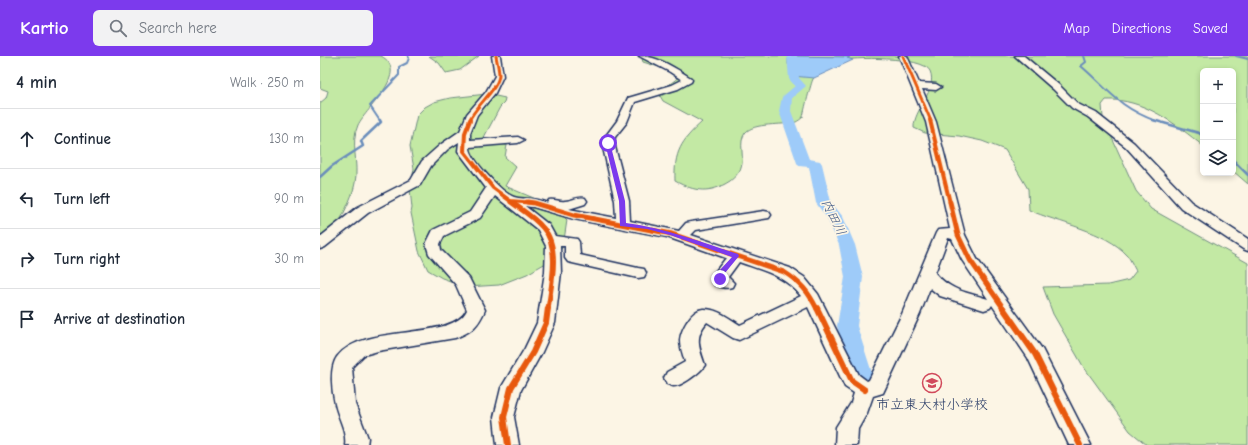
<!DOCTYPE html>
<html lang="en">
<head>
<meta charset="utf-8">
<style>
  body { margin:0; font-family:"Comic Neue","Klee One",sans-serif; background:#f2f2f3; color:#1f2937 }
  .controls { position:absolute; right:12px; top:12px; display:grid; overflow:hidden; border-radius:6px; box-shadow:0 2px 6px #0003 }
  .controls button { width:36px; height:36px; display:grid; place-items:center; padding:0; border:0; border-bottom:1px solid #e0e1e3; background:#fff; color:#1f2937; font:20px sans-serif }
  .stop { position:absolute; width:12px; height:12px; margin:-9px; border:3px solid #7c3aed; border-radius:50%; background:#fff }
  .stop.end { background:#7c3aed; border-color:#fff; box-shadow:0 1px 4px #0008 }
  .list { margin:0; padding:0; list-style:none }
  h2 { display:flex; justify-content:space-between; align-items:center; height:52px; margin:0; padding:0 16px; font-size:17px }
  h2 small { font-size:13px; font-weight:400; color:#747a83 }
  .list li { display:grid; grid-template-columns:26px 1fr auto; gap:12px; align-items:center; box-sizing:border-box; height:60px; padding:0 16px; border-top:1px solid #e0e1e3 }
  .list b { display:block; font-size:15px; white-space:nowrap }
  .list em { font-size:13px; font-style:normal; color:#747a83 }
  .icon { flex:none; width:22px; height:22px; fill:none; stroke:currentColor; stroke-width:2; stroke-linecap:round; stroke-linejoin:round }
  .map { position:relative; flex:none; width:928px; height:389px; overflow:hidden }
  header { display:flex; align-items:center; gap:24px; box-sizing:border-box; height:56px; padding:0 20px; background:#7c3aed; color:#fff }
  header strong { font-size:19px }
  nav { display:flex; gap:22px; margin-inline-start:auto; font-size:14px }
  .search { width:280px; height:36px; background:#f2f2f3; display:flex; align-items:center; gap:10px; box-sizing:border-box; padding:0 14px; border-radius:6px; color:#747a83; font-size:15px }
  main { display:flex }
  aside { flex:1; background:#fff }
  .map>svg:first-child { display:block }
  .green { fill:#c3e9a4; stroke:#6f8c81 }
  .water { fill:#9ecbf9; stroke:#6a8dbb }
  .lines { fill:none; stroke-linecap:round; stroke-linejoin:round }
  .stream-far1 { stroke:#6a8dbb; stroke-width:2 }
  .stream { stroke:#6a8dbb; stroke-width:2.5 }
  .river { fill:#9ecbf9; fill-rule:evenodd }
  .minor-casing { stroke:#1b2f5e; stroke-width:3 }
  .minor { fill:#fcf5e5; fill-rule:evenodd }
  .cycleway-far3-casing { stroke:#fcf5e5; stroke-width:4.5 }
  .cycleway-far2-casing { stroke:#fcf5e5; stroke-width:6 }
  .cycleway-far1-casing { stroke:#fcf5e5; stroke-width:8 }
  .cycleway-casing { stroke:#fcf5e5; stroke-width:9 }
  .cycleway-far3 { stroke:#e8590c; stroke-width:3 }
  .cycleway-far2 { stroke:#e8590c; stroke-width:4 }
  .cycleway-far1 { stroke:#e8590c; stroke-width:5 }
  .cycleway { stroke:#e8590c; stroke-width:6 }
  .route { fill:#7c3aed }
  .labels { text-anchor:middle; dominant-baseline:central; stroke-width:3.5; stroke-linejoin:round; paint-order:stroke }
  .water-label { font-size:13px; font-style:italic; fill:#3c5685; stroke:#fcf5e5 }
  .near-poi-label { font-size:14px; fill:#1b2f5e; stroke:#fcf5e5 }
</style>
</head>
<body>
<header>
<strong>Kartio</strong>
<div class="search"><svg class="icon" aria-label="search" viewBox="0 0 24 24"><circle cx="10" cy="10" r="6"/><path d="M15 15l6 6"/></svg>Search here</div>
<nav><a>Map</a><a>Directions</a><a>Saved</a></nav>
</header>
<main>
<aside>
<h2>4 min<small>Walk · 250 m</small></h2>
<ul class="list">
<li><svg class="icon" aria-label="ahead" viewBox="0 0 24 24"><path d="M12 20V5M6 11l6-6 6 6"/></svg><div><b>Continue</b></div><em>130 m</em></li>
<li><svg class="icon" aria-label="left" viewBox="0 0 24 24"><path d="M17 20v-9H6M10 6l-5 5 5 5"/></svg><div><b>Turn left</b></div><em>90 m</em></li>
<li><svg class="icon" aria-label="right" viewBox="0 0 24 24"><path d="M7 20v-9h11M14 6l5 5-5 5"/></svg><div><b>Turn right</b></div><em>30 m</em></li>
<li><svg class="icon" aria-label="arrive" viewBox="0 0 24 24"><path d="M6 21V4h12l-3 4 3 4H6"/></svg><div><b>Arrive at destination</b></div></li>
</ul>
</aside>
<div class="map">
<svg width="928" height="389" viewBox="0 0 928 389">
  <rect width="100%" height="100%" fill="#fcf5e5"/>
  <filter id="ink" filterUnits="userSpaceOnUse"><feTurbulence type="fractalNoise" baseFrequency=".025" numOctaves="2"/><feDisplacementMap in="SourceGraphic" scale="8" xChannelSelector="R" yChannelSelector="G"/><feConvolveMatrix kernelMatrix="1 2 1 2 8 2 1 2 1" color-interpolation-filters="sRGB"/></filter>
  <g filter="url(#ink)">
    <path class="green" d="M 0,0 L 61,0 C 91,16 46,52 38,69 C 30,86 39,108 35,127 C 32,143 22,160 15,175 L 0,180 L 0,47 L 6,42 L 8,35 L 0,32 Z
      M 109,0 L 159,0 L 140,14 L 126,17 L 119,7 Z
      M 321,0 L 928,0 L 928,128 L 913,115 L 913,15 L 883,15 L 883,90 C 856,68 823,42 786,44 L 782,49 L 783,62 L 816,135 L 831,153 L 928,207 L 928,389 L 827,389 L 810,375 L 763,310 L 733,258 L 723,231 L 788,229 L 809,224 L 816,215 C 813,210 811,204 807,199 C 786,175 738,167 709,154 L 708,133 L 685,94 L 662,85 L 639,80 L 605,77 L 594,72 C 593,54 618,34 610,15 C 603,0 532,1 518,5 C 514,6 495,19 493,23 C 491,27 484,55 483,61 C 481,63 478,65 476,66 C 462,70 434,66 425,77 C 418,87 425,100 421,111 C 420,116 414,122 410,125 C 390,138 375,136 355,125 C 354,96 361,85 382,66 L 343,45 L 339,38 C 345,30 355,26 361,18 L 323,6 Z
      M 167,38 L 185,42 L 184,47 L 180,51 L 161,87 L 187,89 L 185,101 L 196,111 L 185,130 L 235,151 L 247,164 L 243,191 L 231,204 L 207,218 L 179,229 L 147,231 L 122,222 L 108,214 L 99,195 L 91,157 L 92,152 L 90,133 L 94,113 L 90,90 L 97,59 L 105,51 L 114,46 L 130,42 Z"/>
    <path class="water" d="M 468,0 L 530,1 L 527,2 L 533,4 L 494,22 L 472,20 L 470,13 L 468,8 Z"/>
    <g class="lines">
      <path class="stream-far1" d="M 764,0 L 766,6 L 761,10 C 789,34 798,51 836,65
        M 916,0 L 928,3
        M 60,65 L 50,50 L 79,19 L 79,11 L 87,7 L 89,2 L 88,0"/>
      <path class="stream" d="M 833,64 L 879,77 L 883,80
        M 913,104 L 928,119
        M 0,121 L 12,110 L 43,90 L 41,85 L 61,66 L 60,64"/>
      <path class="river" d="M 467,0 L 477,0 L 479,22 L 486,30 L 472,42 L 471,55 L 489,103 L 500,105 L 502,108 L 511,146 L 523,161 L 535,189 L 543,221 L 537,270 L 552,317 L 548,327 L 540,329 L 532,327 L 529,320 L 530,317 L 517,270 L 525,221 L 519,189 L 507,162 L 496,147 L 489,111 L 479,110 L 477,107 L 459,55 L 462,41 L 475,30 L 469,23 Z"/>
      <defs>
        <path id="minor" d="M 172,0 L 180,0 L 183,20 L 175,37 L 157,59 L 150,77 L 150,84 L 198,81 L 204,84 L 198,87 L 150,91 C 149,102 183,138 194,141 C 199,143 207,142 212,143 C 218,144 223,145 227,147 L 229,144 C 235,143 240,146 245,145 C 253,145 257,140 265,142 L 267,145 L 265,148 L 249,153 L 296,162 L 295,145 L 282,87 L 285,81 L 297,65 L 308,42 L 352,29 L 362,24 L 350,16 L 319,0 C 338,0 355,12 371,22 L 372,24 L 371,26 L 358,33 L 315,46 L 307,66 L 295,81 L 294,87 L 309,145 L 310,165 L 359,175 L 366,167 L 371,166 L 444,155 L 449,156 L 451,159 L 449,162 L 376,174 L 371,179 L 470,212 L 484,221 L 498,238 L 539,319 L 547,325 L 549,324 L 582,258 L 616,177 L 618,174 L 630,173 L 606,66 L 579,0 L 587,0 L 599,27 L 616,28 L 621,31 L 616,34 L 602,33 L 616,66 L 645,179 L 657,203 L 722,293 L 771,389 L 749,389 L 708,302 L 672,249 L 670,252 L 664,254 L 620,240 L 610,232 L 600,258 L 563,337 L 553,340 L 547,357 L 538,373 L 537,389 L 515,389 L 516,371 L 531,347 L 534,337 L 525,331 L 488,251 L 419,284 L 413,282 L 387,266 C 374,281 379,292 385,309 C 381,316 361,331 353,330 C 351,330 349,328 347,328 L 344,322 L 347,316 L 365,306 C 363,299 360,291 360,284 C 361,274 371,254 383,253 C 396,252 409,262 420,269 L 481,240 C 464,219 444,215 419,206 L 408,221 L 414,227 L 412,231 C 405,233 401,231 395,229 L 392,220 L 406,202 L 347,181 L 254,163 L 213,151 L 205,150 L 229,169 L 235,180 L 257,183 L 259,186 L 260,199 L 318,212 L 324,213 L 326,217 L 324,221 L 318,222 L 248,206 L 245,202 L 245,190 L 240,190 L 241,216 L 235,267 L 222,296 L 201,334 L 194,361 L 199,389 L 177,389 L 174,361 L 181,332 L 205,292 L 217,267 L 225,216 L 226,190 L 218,174 L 175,140 L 160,162 L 124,180 L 120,188 L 121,194 L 149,222 L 165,254 C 158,270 152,276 135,282 L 58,295 L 44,299 L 32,311 L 35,348 L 48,382 L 47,389 L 25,389 C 27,375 18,362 15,348 C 12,335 9,312 17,301 C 43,266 132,286 147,254 L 136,229 L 109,198 L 106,188 L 113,174 L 150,156 L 166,132 L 138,95 L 139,86 L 128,93 L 111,110 L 100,129 L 48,157 L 5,191 L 0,193 L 0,181 L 38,151 L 91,124 L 102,105 L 120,89 L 140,75 L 147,58 L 166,36 L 175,20 ZM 628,182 L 632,183 L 642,204 L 668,243 C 646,236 631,235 615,217 Z
          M 695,0 L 704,0 L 739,29 L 758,48 L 776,57 L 814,87 L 871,146 L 928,183 L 928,195 L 923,193 L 861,152 L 806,91 L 768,61 L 752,52 L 733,33 Z"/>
      </defs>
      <use href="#minor" class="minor-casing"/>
      <use href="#minor" class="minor"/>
      <defs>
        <path id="cycleway-far3" d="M 583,0 L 611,65
          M 149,65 C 155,50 178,34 179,19 C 179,13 177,6 176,0"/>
        <path id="cycleway-far2" d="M 150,64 L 145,77 L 144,95 L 173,132 L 193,147
          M 610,64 L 630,147
          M 190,145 L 215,147"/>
        <path id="cycleway-far1" d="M 191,146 C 202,154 215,162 223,172 C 241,191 231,230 228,253
          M 207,146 L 214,147 L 254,159 L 352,178 L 464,216 C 481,227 488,235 497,253
          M 630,146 L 638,179 L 650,204 L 684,253"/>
        <path id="cycleway" d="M 497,252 L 532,325 L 545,334
          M 683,252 L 715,298 L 760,389
          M 188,389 L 184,361 L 191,332 L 213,296 L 226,267 L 228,252"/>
      </defs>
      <use href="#cycleway-far3" class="cycleway-far3-casing"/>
      <use href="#cycleway-far2" class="cycleway-far2-casing"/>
      <use href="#cycleway-far1" class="cycleway-far1-casing"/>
      <use href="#cycleway" class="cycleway-casing"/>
      <use href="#cycleway-far3" class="cycleway-far3"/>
      <use href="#cycleway-far2" class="cycleway-far2"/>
      <use href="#cycleway-far1" class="cycleway-far1"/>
      <use href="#cycleway" class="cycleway"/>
    </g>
  </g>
  <path class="route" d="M 288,85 L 290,87 L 305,145 L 306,167 C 345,172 381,186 418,198 L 419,200 L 405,217 L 402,225 L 400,226 L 396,223 L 399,215 L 412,201 L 350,179 L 327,173 L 300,170 L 299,145 L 285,87 Z"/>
  <defs>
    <symbol id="school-ring" viewBox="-11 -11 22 22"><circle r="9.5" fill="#fcf5e5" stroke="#d1495b" stroke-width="1.5"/><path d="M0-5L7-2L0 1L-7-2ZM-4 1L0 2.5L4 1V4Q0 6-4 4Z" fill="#d1495b"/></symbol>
  </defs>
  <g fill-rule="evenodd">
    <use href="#school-ring" x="601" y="316" width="22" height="22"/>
  </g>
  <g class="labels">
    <g class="water-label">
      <text transform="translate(514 161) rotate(64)">内田川</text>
    </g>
    <g class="near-poi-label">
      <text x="612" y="348">市立東大村小学校</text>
    </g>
  </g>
</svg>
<div class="controls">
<button>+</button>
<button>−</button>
<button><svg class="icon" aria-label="layers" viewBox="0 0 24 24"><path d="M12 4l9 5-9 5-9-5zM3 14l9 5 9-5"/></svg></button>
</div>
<div class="stop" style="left:288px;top:87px"></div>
<div class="stop end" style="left:400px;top:223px"></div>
</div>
</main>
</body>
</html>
